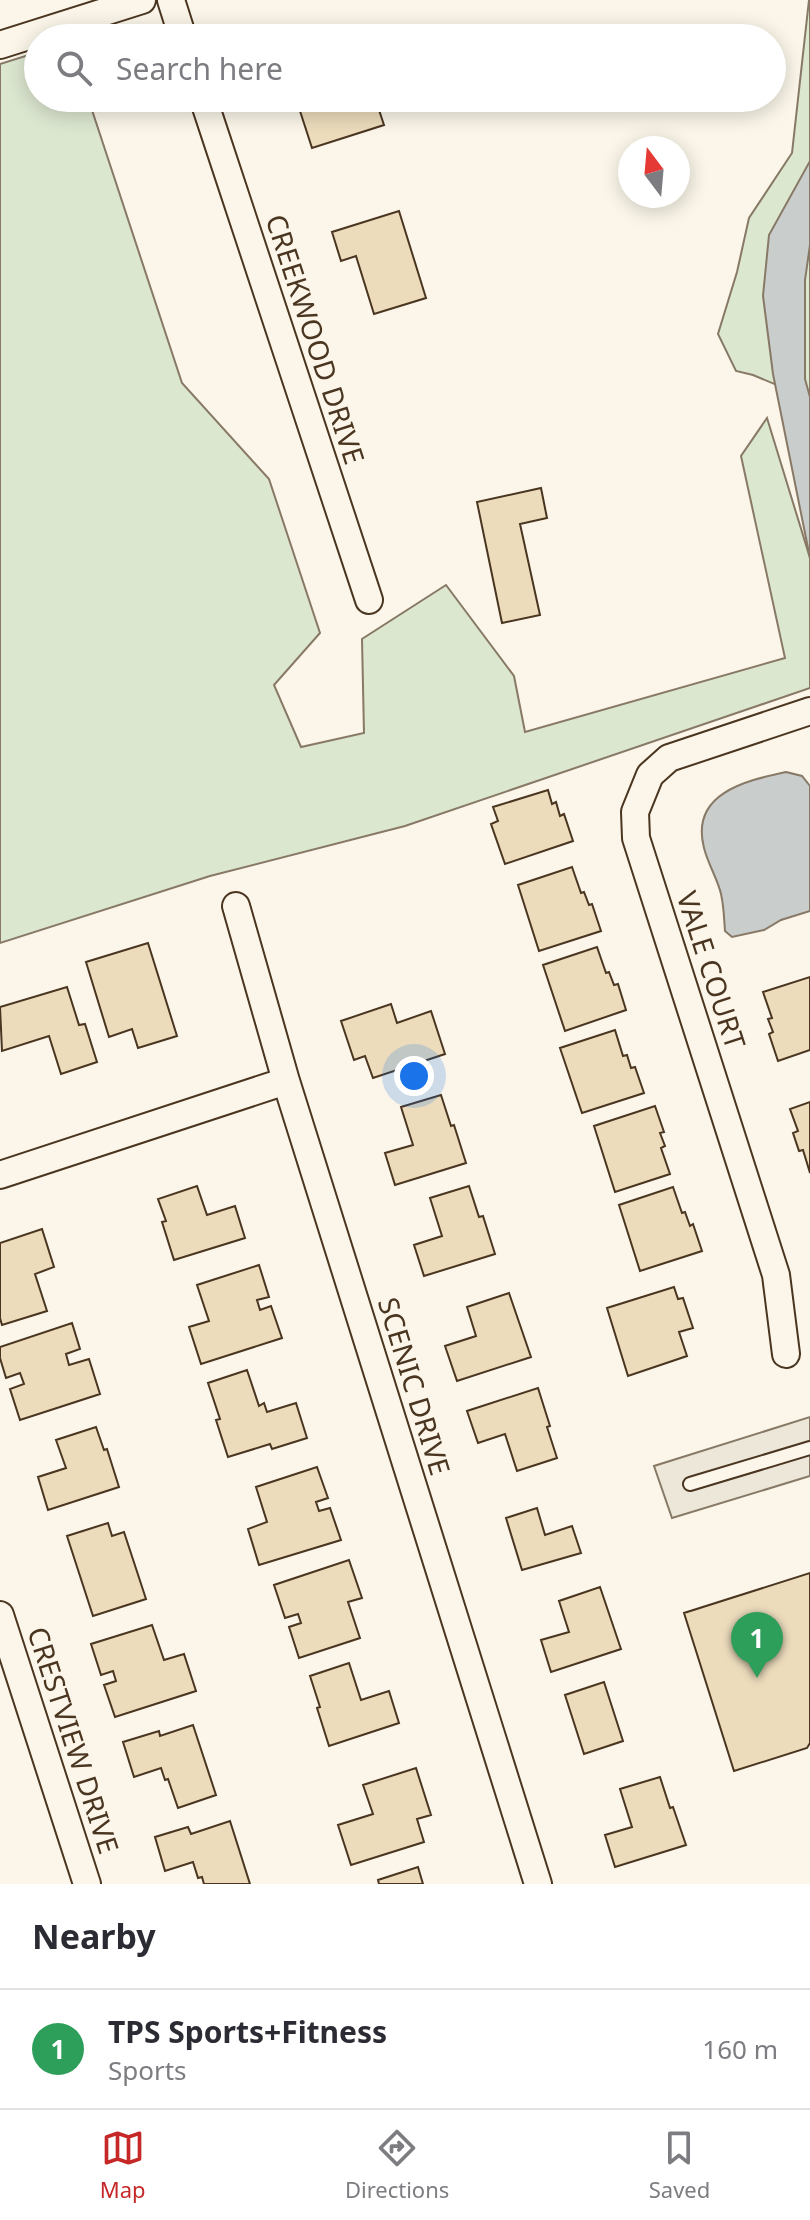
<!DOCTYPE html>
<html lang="en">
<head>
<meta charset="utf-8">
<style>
  body { margin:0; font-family:"Noto Sans",sans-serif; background:#f7f7f7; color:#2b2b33 }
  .compass { position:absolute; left:618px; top:136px; width:72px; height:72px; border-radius:50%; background:#fff; box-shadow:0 4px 20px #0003; rotate:344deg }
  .you { position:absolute; left:414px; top:1076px; width:28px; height:28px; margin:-20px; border:6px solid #fff; border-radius:50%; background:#1a73e8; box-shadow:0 0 0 12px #1a73e833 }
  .badge { display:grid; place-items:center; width:52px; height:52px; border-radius:50%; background:#c62828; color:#fff; font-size:26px; font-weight:700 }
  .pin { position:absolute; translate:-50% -66px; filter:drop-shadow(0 2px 4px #0008) }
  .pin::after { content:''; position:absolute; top:42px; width:28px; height:24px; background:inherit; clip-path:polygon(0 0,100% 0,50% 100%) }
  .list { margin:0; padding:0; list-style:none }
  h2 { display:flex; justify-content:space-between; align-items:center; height:104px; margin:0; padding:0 32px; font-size:34px }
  h2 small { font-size:26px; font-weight:400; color:#7c7c81 }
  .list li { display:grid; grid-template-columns:52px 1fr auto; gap:24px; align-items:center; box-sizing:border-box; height:120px; padding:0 32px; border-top:2px solid #e1e1e2 }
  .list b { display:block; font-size:30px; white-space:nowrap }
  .list p { margin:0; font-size:26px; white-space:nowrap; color:#7c7c81 }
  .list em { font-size:26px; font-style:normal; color:#7c7c81 }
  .icon { flex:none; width:44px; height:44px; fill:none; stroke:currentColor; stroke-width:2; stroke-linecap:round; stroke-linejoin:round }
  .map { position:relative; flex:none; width:810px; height:1884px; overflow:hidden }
  .search { position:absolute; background:#fff; box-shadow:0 4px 20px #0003; left:24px; right:24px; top:24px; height:88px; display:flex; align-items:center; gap:20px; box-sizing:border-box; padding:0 28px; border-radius:44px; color:#7c7c81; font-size:30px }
  .sheet { height:224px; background:#fff }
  nav { display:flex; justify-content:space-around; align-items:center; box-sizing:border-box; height:112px; border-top:2px solid #e1e1e2; background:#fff; font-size:22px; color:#7c7c81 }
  nav a { display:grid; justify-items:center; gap:4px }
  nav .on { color:#c62828 }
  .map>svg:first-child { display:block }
  .green { fill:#dce7d0; stroke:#887966; stroke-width:2 }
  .parking { fill:#ede7d9; stroke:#887966; stroke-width:2 }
  .water { fill:#c9cecd; stroke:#887966; stroke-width:2 }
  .building { fill:#ecdcbc; stroke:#4a3520; stroke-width:2 }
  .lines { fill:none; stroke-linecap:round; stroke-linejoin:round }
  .lane-casing { stroke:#4a3520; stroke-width:16 }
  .street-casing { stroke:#4a3520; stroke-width:30 }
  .lane { stroke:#fbf6e9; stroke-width:12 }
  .street { stroke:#fbf6e9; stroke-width:26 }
  .labels { text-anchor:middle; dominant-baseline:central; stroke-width:6; stroke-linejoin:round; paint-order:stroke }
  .street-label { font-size:28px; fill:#4a3520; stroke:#fbf6e9 }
</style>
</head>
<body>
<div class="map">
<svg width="810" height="1884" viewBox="0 0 810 1884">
  <rect width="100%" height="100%" fill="#fbf6e9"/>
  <path class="green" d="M 809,0 L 810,0 L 810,399 L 753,375 L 736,371 L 718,334 L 737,272 L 749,218 L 792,153 Z
    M 38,52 L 38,98 L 88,98 L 182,383 L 269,479 L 320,633 L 274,685 L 301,747 L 364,733 L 362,639 L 446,585 L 514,676 L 525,732 L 785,658 L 741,456 L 767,418 L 810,558 L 810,688 L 405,826 L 210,876 L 0,943 L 0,64 Z"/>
  <path class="parking" d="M 810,1417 L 810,1476 L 672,1518 L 654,1466 Z"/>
  <path class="water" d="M 810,161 L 810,245 L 805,280 L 805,379 L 810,397 L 810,558 L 773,374 L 763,296 L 769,235 Z
    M 786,772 L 802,776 L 810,786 L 810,911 L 781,920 L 764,930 L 732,937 L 725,931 C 724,919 724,907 721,894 C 718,880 708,864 704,848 C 690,794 744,781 786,772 Z"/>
  <path class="building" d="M 326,98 L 375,98 L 384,125 L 312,148 L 300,111 L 327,103 Z
    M 399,211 L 426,298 L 374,314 L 356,256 L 341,261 L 332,232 Z
    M 541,488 L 547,518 L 520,524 L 540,615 L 502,623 L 477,502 Z
    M 548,790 L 552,804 L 556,802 L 560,816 L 564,814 L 573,841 L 505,864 L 491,824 L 498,821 L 493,807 Z
    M 572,867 L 581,893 L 584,892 L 589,905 L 592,904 L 601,931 L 539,951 L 518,885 Z
    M 148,943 L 177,1036 L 138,1048 L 132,1029 L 109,1037 L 86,962 Z
    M 597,947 L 606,973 L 609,972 L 614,985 L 618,984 L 626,1010 L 565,1031 L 543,965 Z
    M 810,977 L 810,1050 L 778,1061 L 769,1034 L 773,1032 L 768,1019 L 772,1018 L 763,992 Z
    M 67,987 L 79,1025 L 85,1024 L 97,1062 L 61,1074 L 49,1036 L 2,1051 L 0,1007 Z
    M 391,1004 L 397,1023 L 431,1011 L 445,1054 L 373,1078 L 365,1056 L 354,1060 L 341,1021 Z
    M 615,1030 L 623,1056 L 627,1055 L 631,1068 L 635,1067 L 644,1093 L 582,1113 L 560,1048 Z
    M 441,1095 L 451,1126 L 454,1125 L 466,1163 L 395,1185 L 385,1153 L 413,1145 L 401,1107 Z
    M 810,1102 L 810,1173 L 803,1150 L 799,1151 L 793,1133 L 798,1131 L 790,1109 Z
    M 655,1106 L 664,1132 L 660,1133 L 665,1146 L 661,1148 L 670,1174 L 615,1192 L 594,1126 Z
    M 197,1186 L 207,1215 L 235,1206 L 245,1238 L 174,1260 L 162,1222 L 166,1221 L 158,1199 Z
    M 469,1186 L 479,1217 L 483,1216 L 495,1254 L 424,1276 L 414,1245 L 442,1236 L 430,1198 Z
    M 673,1187 L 682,1213 L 685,1212 L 690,1226 L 693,1224 L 702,1251 L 640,1271 L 619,1205 Z
    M 42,1229 L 54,1267 L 35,1274 L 47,1311 L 2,1325 L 0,1318 L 0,1243 Z
    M 259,1265 L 269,1297 L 257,1300 L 260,1310 L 271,1306 L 282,1338 L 201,1364 L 189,1327 L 209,1321 L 197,1285 Z
    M 674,1287 L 678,1299 L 683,1298 L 693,1328 L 679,1332 L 687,1356 L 628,1376 L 607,1308 Z
    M 509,1293 L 531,1357 L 457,1381 L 445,1346 L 476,1336 L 467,1307 Z
    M 72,1323 L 80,1349 L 66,1354 L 69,1365 L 89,1359 L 100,1394 L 20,1420 L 10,1389 L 24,1384 L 20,1373 L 6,1378 L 0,1358 L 0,1347 Z
    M 247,1370 L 259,1406 L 264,1403 L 267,1412 L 296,1403 L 307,1438 L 272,1449 L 270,1444 L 228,1457 L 216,1420 L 220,1419 L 208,1383 Z
    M 538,1388 L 550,1426 L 547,1427 L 557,1458 L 517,1471 L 505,1434 L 478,1443 L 467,1411 Z
    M 96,1427 L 104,1450 L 107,1449 L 119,1487 L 48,1510 L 38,1477 L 66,1468 L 56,1440 Z
    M 317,1467 L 328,1498 L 316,1502 L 319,1511 L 330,1508 L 341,1540 L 259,1565 L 248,1529 L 267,1522 L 256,1487 Z
    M 537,1508 L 545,1535 L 572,1526 L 581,1553 L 522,1570 L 506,1518 Z
    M 108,1523 L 112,1536 L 124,1532 L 146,1599 L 93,1616 L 67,1536 Z
    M 349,1560 L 362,1598 L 348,1602 L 360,1638 L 299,1658 L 289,1627 L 301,1623 L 298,1614 L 285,1618 L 274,1585 Z
    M 810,1573 L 810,1743 L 807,1748 L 734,1771 L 684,1613 Z
    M 600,1587 L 621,1649 L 551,1672 L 541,1640 L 569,1632 L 559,1601 Z
    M 152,1625 L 164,1660 L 184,1654 L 196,1691 L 115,1717 L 104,1685 L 116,1681 L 113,1671 L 101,1675 L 91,1644 Z
    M 349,1663 L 361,1700 L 389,1691 L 399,1723 L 329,1746 L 317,1708 L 320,1707 L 310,1676 Z
    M 604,1682 L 623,1741 L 584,1754 L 565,1695 Z
    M 193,1725 L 216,1795 L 178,1808 L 168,1779 L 165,1780 L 161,1768 L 134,1777 L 123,1742 L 159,1731 L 160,1736 Z
    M 416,1768 L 431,1815 L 417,1819 L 424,1842 L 351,1865 L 338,1825 L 373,1814 L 363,1785 Z
    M 660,1777 L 670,1808 L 673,1807 L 686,1845 L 615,1867 L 605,1835 L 632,1827 L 620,1789 Z
    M 230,1821 L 250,1884 L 204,1884 L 202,1877 L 198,1878 L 193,1862 L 165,1871 L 155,1837 L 188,1827 L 191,1834 Z
    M 418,1867 L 423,1884 L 379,1884 L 378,1880 Z"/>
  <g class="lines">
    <defs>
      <path id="lane" d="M 690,1484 L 810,1448"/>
      <path id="street" d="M 171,0 L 183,38
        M 0,45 L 142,0
        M 203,98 L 369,600
        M 236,906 L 286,1081 L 538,1884
        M 0,1175 L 286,1081
        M 786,1354 L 776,1275 L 636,838 L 635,812 L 650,775 L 669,758 L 810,711
        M 0,1615 L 87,1884"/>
    </defs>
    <use href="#lane" class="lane-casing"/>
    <use href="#street" class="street-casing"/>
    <use href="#lane" class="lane"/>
    <use href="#street" class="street"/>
  </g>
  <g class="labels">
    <g class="street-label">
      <text transform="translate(316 339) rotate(72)">CREEKWOOD DRIVE</text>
      <text transform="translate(712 970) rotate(72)">VALE COURT</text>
      <text transform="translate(415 1386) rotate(73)">SCENIC DRIVE</text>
      <text transform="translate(74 1740) rotate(72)">CRESTVIEW DRIVE</text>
    </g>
  </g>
</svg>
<svg class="compass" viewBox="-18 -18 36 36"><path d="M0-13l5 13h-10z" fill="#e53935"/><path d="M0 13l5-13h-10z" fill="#7c7c81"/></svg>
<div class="you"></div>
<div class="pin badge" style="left:757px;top:1678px;background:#2e9e5b">1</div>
<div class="search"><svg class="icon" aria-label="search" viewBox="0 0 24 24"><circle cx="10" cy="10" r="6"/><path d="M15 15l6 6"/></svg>Search here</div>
</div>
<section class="sheet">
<h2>Nearby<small></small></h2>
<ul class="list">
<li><span class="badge" style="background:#2e9e5b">1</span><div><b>TPS Sports+Fitness</b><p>Sports</p></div><em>160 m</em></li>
</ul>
</section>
<nav>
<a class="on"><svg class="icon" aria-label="map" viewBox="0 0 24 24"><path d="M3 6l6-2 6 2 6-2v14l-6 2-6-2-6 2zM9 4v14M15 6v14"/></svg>Map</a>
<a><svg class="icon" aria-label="directions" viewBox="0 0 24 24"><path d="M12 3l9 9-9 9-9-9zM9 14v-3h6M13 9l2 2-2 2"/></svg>Directions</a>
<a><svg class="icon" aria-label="saved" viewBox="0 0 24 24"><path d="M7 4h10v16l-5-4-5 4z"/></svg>Saved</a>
</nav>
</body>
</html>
